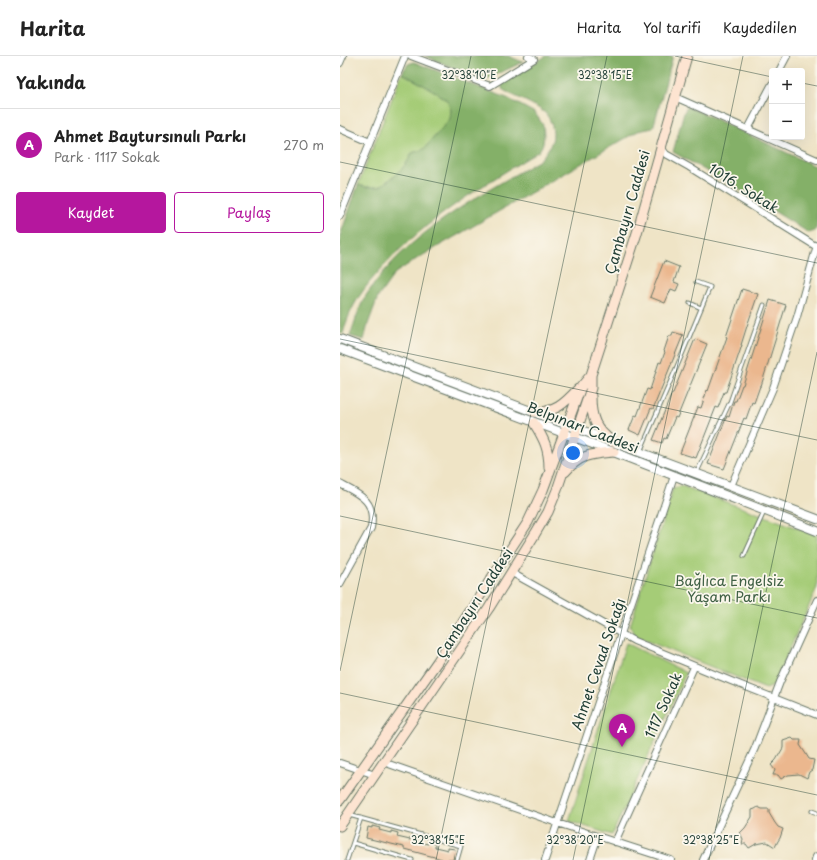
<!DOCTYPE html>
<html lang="tr">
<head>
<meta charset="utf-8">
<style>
  body { margin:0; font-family:"Playpen Sans",sans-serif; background:#f6f6f6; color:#222 }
  .controls { position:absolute; right:12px; top:12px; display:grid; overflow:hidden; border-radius:4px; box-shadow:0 4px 16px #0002 }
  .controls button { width:36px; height:36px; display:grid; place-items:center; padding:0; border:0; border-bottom:1px solid #e0e0e0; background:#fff; color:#222; font:20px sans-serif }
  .you { position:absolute; left:233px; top:397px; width:14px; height:14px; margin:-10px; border:3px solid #fff; border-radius:50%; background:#1a73e8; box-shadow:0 0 0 6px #1a73e833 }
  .badge { display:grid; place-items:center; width:26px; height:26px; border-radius:50%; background:#b5179e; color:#fff; font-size:13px; font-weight:700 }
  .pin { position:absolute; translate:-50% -33px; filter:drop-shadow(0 1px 2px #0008) }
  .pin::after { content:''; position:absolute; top:21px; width:14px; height:12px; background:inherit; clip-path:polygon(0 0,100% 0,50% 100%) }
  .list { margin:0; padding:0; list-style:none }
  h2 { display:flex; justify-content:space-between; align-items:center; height:52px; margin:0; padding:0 16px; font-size:17px }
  h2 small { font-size:13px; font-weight:400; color:#767676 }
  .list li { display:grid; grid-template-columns:26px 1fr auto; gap:12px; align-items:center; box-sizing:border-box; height:72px; padding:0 16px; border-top:1px solid #e0e0e0 }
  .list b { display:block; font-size:15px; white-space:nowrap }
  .list p { margin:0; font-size:13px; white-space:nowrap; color:#767676 }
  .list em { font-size:13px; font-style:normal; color:#767676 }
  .actions { display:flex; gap:8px; padding:12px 16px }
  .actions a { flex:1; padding:9px 0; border:1px solid #b5179e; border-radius:4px; text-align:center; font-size:14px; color:#b5179e }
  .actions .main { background:#b5179e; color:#fff }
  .map { position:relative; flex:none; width:477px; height:804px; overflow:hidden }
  header { display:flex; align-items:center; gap:24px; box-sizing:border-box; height:56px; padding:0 20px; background:#fff; border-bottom:1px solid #e0e0e0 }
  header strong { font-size:19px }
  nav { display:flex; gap:22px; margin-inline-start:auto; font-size:14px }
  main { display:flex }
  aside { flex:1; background:#fff }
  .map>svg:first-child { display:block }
  .green { fill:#a5cc77; stroke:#628456 }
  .forest { fill:#84b068; stroke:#52764e }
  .building { fill:#ebb78e }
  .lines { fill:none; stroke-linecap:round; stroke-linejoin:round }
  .service-casing { stroke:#687767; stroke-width:5 }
  .minor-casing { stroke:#687767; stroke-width:8 }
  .tertiary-casing { stroke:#687767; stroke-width:10 }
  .secondary-casing { stroke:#687767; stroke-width:11 }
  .service { stroke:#fff; stroke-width:3 }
  .minor { stroke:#fff; stroke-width:6 }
  .tertiary { stroke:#fff; stroke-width:8 }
  .secondary { stroke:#fde4d1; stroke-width:9 }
  .ticks { fill:none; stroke:#1f3d34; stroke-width:1; stroke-opacity:0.45 }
  .labels { text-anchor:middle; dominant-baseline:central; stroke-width:3.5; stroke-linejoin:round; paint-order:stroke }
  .street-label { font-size:14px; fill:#1f3d34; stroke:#fbf7ec }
  .park-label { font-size:14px; fill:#406145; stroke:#fbf7ec }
  .ticks-label { font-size:10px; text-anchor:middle; fill:#1f3d34; stroke:#fbf7ec; stroke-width:3.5; stroke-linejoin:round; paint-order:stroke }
</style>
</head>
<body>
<header>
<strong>Harita</strong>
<nav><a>Harita</a><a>Yol tarifi</a><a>Kaydedilen</a></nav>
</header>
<main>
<aside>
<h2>Yakında<small></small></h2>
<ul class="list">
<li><span class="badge">A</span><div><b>Ahmet Baytursınulı Parkı</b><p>Park · 1117 Sokak</p></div><em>270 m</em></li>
</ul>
<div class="actions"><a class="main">Kaydet</a><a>Paylaş</a></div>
</aside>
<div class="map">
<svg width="477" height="804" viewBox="0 0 477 804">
  <rect width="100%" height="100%" fill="#fbf7ec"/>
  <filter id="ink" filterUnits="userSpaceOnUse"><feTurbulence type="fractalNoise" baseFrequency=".025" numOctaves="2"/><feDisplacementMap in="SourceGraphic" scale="8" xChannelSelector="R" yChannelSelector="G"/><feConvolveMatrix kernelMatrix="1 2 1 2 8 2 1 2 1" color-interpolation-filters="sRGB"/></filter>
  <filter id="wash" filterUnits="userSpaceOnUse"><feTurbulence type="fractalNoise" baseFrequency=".012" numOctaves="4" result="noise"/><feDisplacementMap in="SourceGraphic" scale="16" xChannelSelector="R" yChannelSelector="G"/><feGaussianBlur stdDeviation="0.9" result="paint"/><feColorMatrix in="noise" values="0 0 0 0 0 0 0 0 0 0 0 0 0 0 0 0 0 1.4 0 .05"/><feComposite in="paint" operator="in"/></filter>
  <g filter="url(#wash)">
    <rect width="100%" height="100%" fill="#efe4c6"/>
    <path class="green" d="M 62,17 L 96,36 L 107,44 L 111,54 L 110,63 L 84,93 L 72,97 L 67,108 L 56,119 L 39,131 L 27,131 L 18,129 Z
      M 342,430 L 477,479 L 477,532 L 433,630 L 426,633 L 295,580 L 290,570 L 333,432 Z
      M 286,587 L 346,617 L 272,779 L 229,765 Z"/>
    <path class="forest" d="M 85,0 L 168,0 L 183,6 L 149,22 L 138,22 Z
      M 206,0 L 333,0 L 313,72 L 298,75 L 78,202 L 55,217 L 38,241 L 28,268 L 24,284 L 10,280 C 15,266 19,250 27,238 C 67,177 139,140 200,104 C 204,99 210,92 212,85 C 215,76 211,62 204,56 C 194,48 176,41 165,35 L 162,33 L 162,29 L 164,26 Z
      M 74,6 L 167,42 L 195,57 L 203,69 L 204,79 L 203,88 L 199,95 C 144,129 87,162 43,211 C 25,230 9,251 3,278 L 0,277 L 0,180 L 18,129 L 27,131 L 39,131 L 56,119 L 66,108 L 72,97 L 84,93 L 110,63 L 111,54 L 107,44 L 96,36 L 62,17 L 68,8 Z
      M 347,51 L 367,59 L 477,111 L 477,169 L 475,175 L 469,177 L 400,134 L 333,96 L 344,56 Z"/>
    <g id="blocks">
      <path class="building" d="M 324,205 L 339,211 L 334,226 L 339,228 L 336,235 L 331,233 L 325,247 L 310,241 Z
        M 402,233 L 418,238 L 407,270 L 401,289 L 402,289 L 386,336 L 384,336 L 378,352 L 376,351 L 356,402 L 340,397 L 358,351 L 361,352 L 367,334 L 368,335 L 387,281 L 386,281 Z
        M 430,244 L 446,249 L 421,330 L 420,330 L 414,347 L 412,346 L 406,363 L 404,362 L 384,413 L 368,408 L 387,360 L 389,361 L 394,345 L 396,345 L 402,329 L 403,329 Z
        M 333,276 L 343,279 L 313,353 L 311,352 L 300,379 L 289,374 L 295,359 L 297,360 L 307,333 L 310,334 L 319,306 L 321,307 L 325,296 L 324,295 L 329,280 L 332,280 Z
        M 355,283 L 367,288 L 337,362 L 335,361 L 326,383 L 324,382 L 322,387 L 313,384 L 332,337 L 333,337 Z
        M 452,682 L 454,684 L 461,684 L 460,689 L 466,698 L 469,703 L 474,704 L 472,714 L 469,716 L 467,722 L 459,718 L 448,719 L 441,723 L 438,719 L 433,719 L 435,714 L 431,709 L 436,704 L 443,692 L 443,685 Z
        M 418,751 L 422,753 L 429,753 L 429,757 L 435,767 L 438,771 L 443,773 L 440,782 L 438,785 L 435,791 L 427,786 L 416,788 L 409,792 L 406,788 L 402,788 L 403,783 L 400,777 L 405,772 L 412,761 L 412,754 L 415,753 Z
        M 32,770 L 40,772 L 39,774 L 51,777 L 51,775 L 58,777 L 57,781 L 70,784 L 70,782 L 77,783 L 77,786 L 88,788 L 88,786 L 95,788 L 95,791 L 108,794 L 108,792 L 115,793 L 113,804 L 101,804 L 102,803 L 64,793 L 64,791 L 26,782 L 28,771 L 32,772 Z"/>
    </g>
  </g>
  <g filter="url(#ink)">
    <use href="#blocks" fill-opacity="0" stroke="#687767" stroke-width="1"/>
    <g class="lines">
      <defs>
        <path id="service" d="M 350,247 L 361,252
          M 300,396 L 341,301 L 370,231 L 356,226
          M 357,416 L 390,346 L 424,249
          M 404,500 L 424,456
          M 472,755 L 477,757
          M 9,759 L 121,790 L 117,804
          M 13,787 L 72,804
          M 7,804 L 21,762"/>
        <path id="minor" d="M 71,0 L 150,30 L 194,3 L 188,0
          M 0,7 L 3,0
          M 439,15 L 447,0
          M 335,41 L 477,104
          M 0,73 L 30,86
          M 408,73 L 432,28
          M 321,91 L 326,98 L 349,111 L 477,191
          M 0,160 L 65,0
          M 0,428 C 21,439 36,445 31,472 L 0,528
          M 391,430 L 433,332 L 457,261 L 477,189
          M 172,517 L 294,585 L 391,625 L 477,659
          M 43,706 L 217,767 L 331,804
          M 0,707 L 35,719
          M 275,786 L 354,611
          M 205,804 L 334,420
          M 250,804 L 258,780
          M 363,804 L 415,692 L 440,626 L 477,544"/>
        <path id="tertiary" d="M 0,283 L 477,463
          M 0,293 L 258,390 L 477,475
          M 476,804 L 477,801"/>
        <path id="secondary" d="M 251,340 C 251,362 255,373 273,386
          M 194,356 C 215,357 224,348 238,333
          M 194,367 C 204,383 209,393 209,412
          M 225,416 C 241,398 251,398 274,396
          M 0,744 L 97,606 L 188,466 L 203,434 L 241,331 L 251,319
          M 0,770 L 149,552 L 195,478 L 208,456 L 217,434 L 251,332 L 251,319 L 297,177 L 347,0"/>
      </defs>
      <use href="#service" class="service-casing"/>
      <use href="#minor" class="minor-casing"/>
      <use href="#tertiary" class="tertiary-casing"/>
      <use href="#secondary" class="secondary-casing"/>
      <use href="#service" class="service"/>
      <use href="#minor" class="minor"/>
      <use href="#tertiary" class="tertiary"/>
      <use href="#secondary" class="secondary"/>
    </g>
  </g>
  <path class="ticks" d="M 335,0 L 432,21M 462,27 L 477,30M 0,106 L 477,207M 0,283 L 477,384M 0,460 L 477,562M 0,615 L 131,0M 0,637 L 477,739M 96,804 L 267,0M 233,804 L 403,0M 369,804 L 477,296"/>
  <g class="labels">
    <g class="street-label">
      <text transform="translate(404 132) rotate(32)">1016. Sokak</text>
      <text transform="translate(287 156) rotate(-74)">Çambayırı Caddesi</text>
      <text transform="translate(243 371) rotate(21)">Belpınarı Caddesi</text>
      <text transform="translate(134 547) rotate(-57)">Çambayırı Caddesi</text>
      <text transform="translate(258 608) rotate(-71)">Ahmet Cevad Sokağı</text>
      <text transform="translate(323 649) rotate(-66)">1117 Sokak</text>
    </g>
    <g class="park-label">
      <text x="389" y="524">Bağlıca Engelsiz<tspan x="389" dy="16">Yaşam Parkı</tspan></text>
    </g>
  </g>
  <g class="ticks-label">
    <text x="129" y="23">32°38'10"E</text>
    <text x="265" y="23">32°38'15"E</text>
    <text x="98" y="788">32°38'15"E</text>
    <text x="235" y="788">32°38'20"E</text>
    <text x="371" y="788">32°38'25"E</text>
  </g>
</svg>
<div class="controls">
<button>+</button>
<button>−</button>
</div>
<div class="you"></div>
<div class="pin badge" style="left:282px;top:691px">A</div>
</div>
</main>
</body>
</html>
